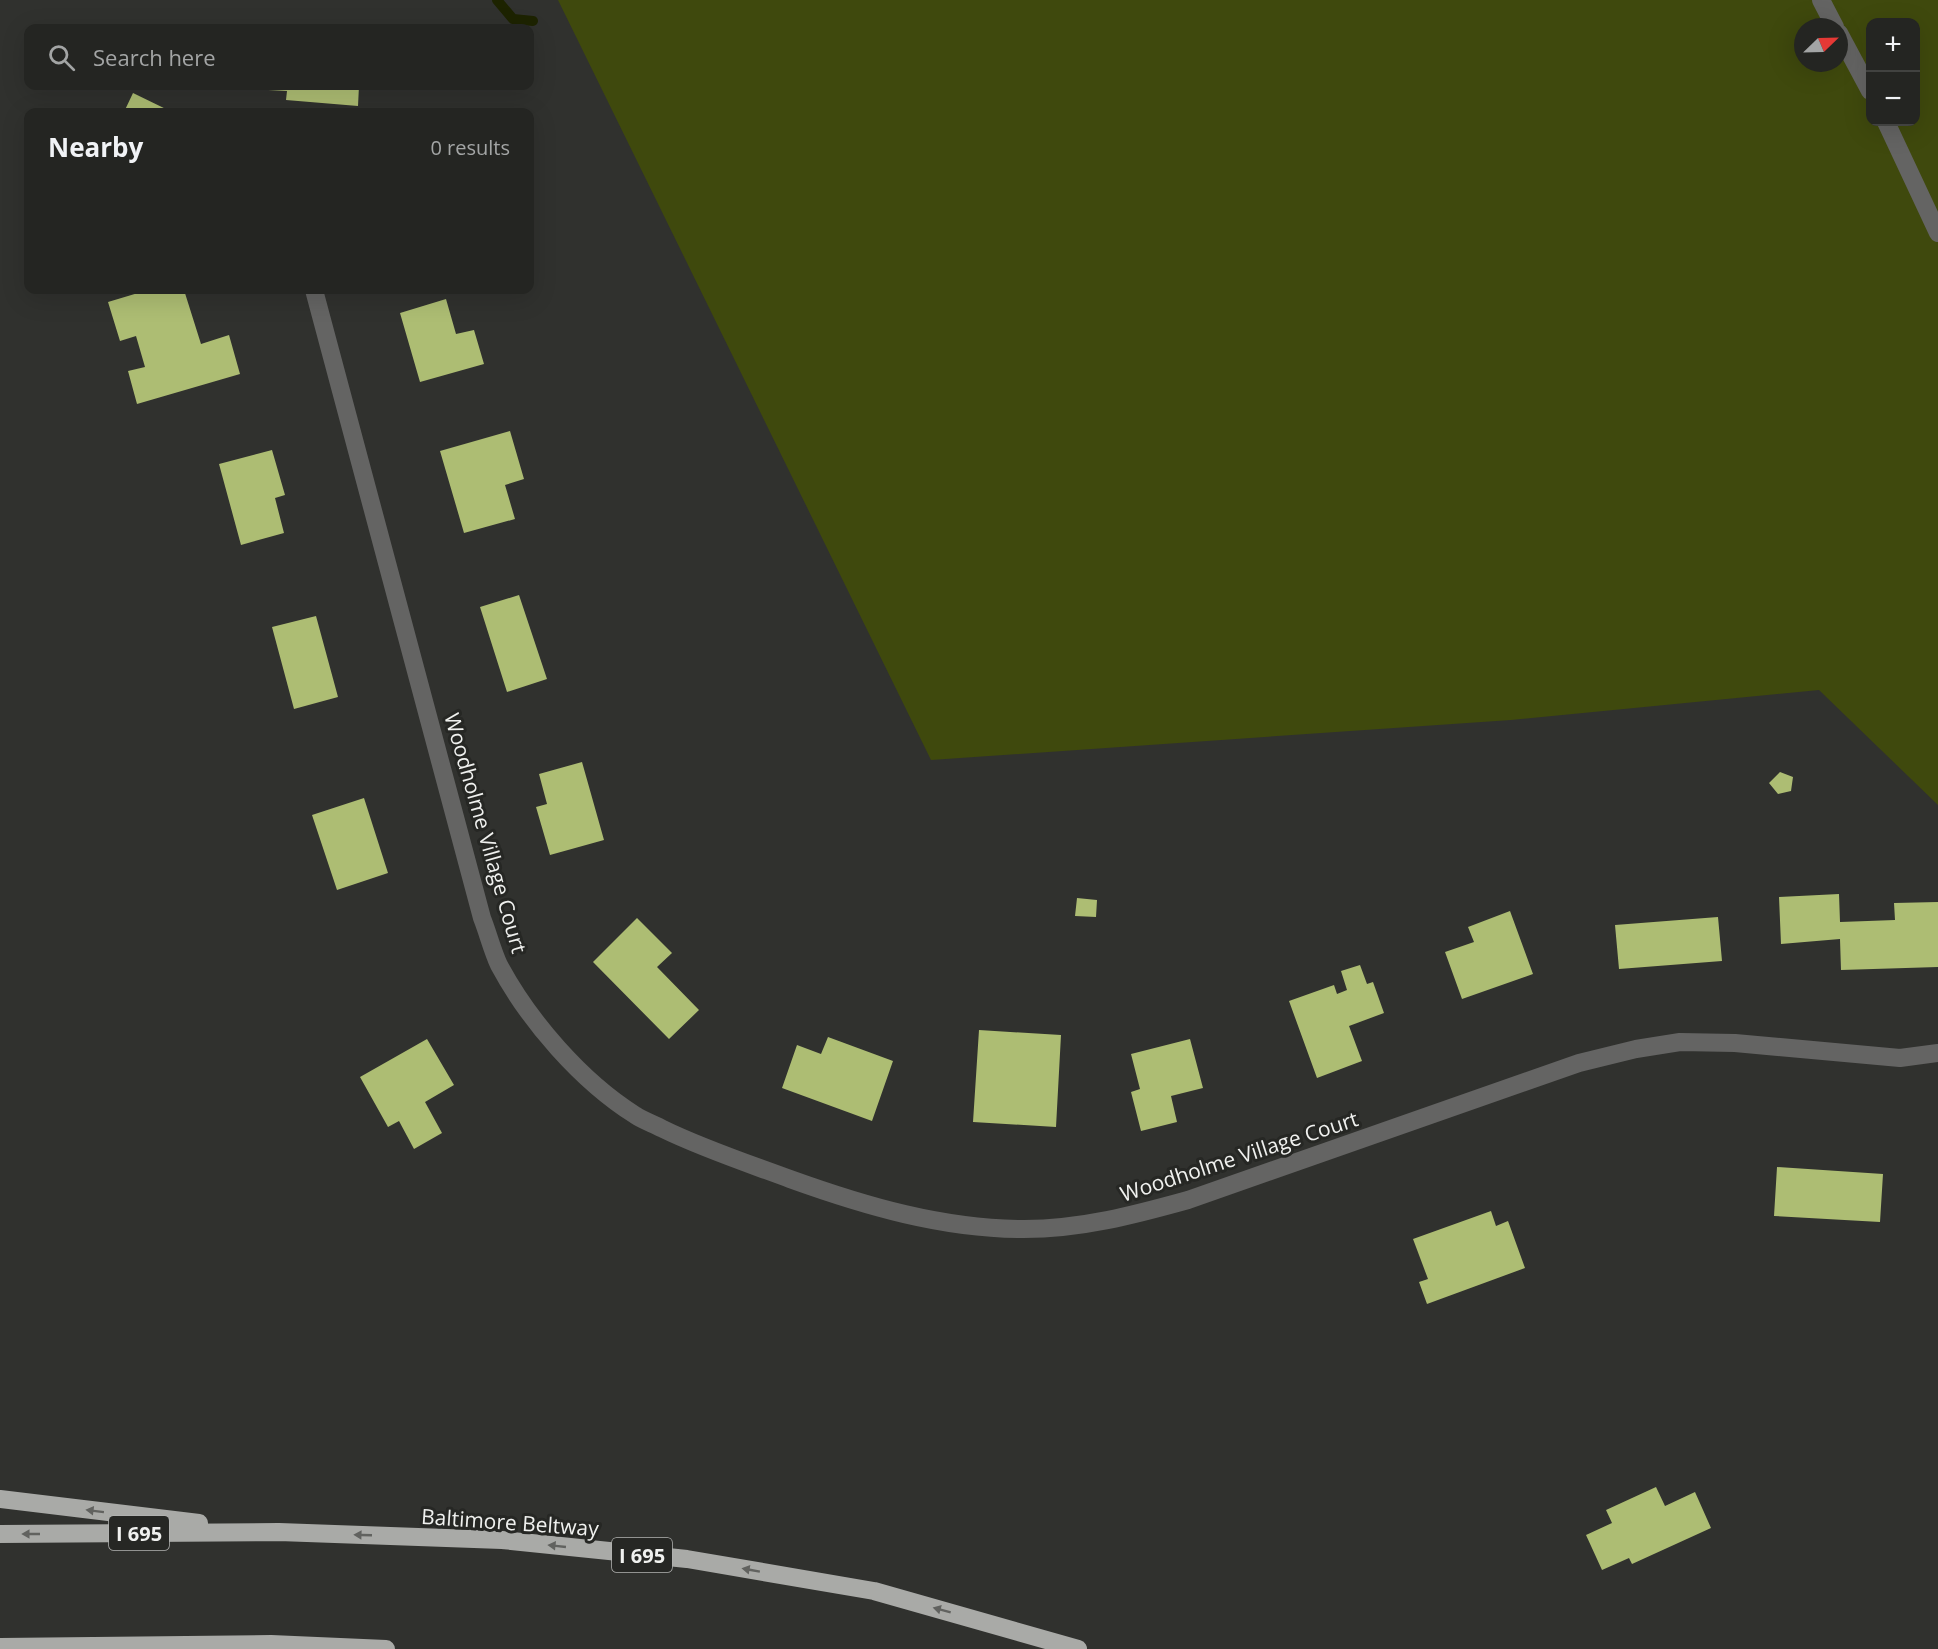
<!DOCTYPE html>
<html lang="en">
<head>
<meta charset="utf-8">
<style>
  body { margin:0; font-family:"Open Sans",sans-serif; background:#30312f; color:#f1f3f6 }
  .controls { position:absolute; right:18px; top:18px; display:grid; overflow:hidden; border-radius:12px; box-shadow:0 6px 24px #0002 }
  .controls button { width:54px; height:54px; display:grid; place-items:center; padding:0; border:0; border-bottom:2px solid #414240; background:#242522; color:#f1f3f6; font:30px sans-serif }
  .compass { position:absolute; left:1794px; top:18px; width:54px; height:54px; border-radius:50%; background:#242522; box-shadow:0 6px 24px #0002; rotate:67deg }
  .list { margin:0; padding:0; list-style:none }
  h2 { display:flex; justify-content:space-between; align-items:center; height:78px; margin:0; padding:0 24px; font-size:26px }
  h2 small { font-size:20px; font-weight:400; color:#a3a5a5 }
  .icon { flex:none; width:33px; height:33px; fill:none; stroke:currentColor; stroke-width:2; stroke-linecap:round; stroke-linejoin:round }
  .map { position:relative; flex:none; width:1938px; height:1649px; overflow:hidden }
  .search { position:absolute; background:#242522; box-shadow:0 6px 24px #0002; left:24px; top:24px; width:510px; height:66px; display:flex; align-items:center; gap:15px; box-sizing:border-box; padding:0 21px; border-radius:12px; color:#a3a5a5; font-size:22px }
  .panel { position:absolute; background:#242522; box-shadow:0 6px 24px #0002; left:24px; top:108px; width:510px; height:186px; border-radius:12px }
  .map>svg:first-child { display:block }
  .green { fill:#3f490d; fill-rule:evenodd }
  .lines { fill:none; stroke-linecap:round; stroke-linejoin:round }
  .stream { stroke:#1d2300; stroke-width:10 }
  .building { fill:#adbd73 }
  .minor { stroke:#646463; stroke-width:18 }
  .highway { stroke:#a9aaa7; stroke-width:18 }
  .oneway { fill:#61625f }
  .labels { text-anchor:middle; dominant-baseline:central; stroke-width:6; stroke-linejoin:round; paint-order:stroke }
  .shield { fill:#262724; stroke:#b3b4b2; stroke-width:1.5 }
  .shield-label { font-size:20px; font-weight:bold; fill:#f0f1ef }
  .street-label { font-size:21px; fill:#f0f1ef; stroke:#262724 }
</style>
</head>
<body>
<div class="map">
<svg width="1938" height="1649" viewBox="0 0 1938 1649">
  <rect width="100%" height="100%" fill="#30312e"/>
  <path class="green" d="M 558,0 L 1938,0 L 1938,805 L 1819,690 L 1511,720 L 931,760 ZM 1870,22 L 1916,22 L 1916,122 L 1870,122 ZM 1803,27 L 1839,27 L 1839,63 L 1803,63 Z"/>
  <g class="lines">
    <path class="stream" d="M 497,0 L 513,19 L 533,21"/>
  </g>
  <path class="building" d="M 252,86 L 359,86 L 358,106 L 286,100 L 287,91 L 251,89 Z
    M 133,93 L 170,111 L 169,112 L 124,112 Z
    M 148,290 L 184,290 L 201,344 L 229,335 L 240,374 L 137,404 L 128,371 L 145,367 L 136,336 L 120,341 L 108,302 Z
    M 446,299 L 456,334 L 474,330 L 484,364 L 420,382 L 400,313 Z
    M 510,431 L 524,479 L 505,485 L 515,519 L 464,533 L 440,451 Z
    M 272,450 L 285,495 L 275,498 L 284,533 L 241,545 L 219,464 Z
    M 519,595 L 547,679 L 507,692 L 480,607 Z
    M 316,616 L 338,697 L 294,709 L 272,627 Z
    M 582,762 L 604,840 L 550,855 L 536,807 L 547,804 L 539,774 Z
    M 1780,772 L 1793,777 L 1791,791 L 1778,794 L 1769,783 Z
    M 364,798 L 388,873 L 337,890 L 312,815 Z
    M 1839,894 L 1840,922 L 1895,920 L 1894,903 L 1938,902 L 1938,967 L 1841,970 L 1840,939 L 1781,944 L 1779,897 Z
    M 1077,898 L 1097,900 L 1096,917 L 1075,916 Z
    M 1510,911 L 1533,974 L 1462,999 L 1445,952 L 1474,942 L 1468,927 Z
    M 1718,917 L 1722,961 L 1619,969 L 1615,925 Z
    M 637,918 L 672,953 L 657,967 L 699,1010 L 669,1039 L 593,962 Z
    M 1360,965 L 1367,984 L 1373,982 L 1384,1013 L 1349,1026 L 1362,1061 L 1317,1078 L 1289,1001 L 1334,985 L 1337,994 L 1347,990 L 1341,971 Z
    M 979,1030 L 1061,1035 L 1056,1127 L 973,1122 Z
    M 828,1037 L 893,1061 L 872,1121 L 782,1088 L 797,1045 L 821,1054 Z
    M 427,1039 L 454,1085 L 425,1102 L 442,1133 L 414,1149 L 399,1121 L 388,1127 L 360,1077 Z
    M 1190,1039 L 1203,1088 L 1171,1096 L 1177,1122 L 1141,1131 L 1131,1092 L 1140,1089 L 1131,1054 Z
    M 1777,1167 L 1883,1174 L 1880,1222 L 1774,1216 Z
    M 1491,1211 L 1496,1226 L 1508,1221 L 1525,1268 L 1427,1304 L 1419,1282 L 1428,1279 L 1413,1239 Z
    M 1656,1487 L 1665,1506 L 1695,1492 L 1711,1528 L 1632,1564 L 1629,1558 L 1602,1570 L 1586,1535 L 1612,1523 L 1606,1510 Z"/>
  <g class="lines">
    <path class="minor" d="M 1821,0 L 1835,27
      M 1839,33 L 1870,91
      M 1886,122 L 1938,233
      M 314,290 L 482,918 C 488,933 492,950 499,965 C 529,1021 581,1081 635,1115 C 644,1121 654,1124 663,1129 C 704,1149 747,1163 790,1179 C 865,1206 943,1229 1024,1229 C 1081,1229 1134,1215 1188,1200 L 1579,1063 L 1636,1049 L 1680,1042 L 1735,1043 L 1900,1058 L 1938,1053"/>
    <path class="highway" d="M 0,1499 L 199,1523
      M 0,1534 L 279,1532 L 502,1540 L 687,1559 L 874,1591 L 1078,1649
      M 0,1647 L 271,1644 L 386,1649"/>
  </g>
  <defs><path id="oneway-solid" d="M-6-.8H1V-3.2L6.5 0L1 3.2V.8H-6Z" transform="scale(1.5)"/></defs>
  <g class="oneway">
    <use href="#oneway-solid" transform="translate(95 1511) rotate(-173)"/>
    <use href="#oneway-solid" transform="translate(31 1534) rotate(180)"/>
    <use href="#oneway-solid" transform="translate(363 1535) rotate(-178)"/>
    <use href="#oneway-solid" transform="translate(557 1546) rotate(-174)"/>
    <use href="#oneway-solid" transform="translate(751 1570) rotate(-170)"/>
    <use href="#oneway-solid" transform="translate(942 1610) rotate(-165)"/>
  </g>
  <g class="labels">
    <g class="shield">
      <rect x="109" y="1516" width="60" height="34" rx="4.5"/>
      <rect x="612" y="1538" width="60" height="34" rx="4.5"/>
    </g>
    <g class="shield-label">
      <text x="139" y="1533">I 695</text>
      <text x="642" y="1555">I 695</text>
    </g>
    <g class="street-label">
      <text transform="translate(486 833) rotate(74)">Woodholme Village Court</text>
      <text transform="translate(1239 1156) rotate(-18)">Woodholme Village Court</text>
      <text transform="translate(510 1522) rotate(4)">Baltimore Beltway</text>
    </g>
  </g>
</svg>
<div class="controls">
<button>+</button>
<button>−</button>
</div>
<svg class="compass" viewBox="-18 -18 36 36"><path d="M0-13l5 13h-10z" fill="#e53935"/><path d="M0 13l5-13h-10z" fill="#a3a5a5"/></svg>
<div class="search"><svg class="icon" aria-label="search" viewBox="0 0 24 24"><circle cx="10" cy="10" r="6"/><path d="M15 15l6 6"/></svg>Search here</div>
<section class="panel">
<h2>Nearby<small>0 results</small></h2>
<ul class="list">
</ul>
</section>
</div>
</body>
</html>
